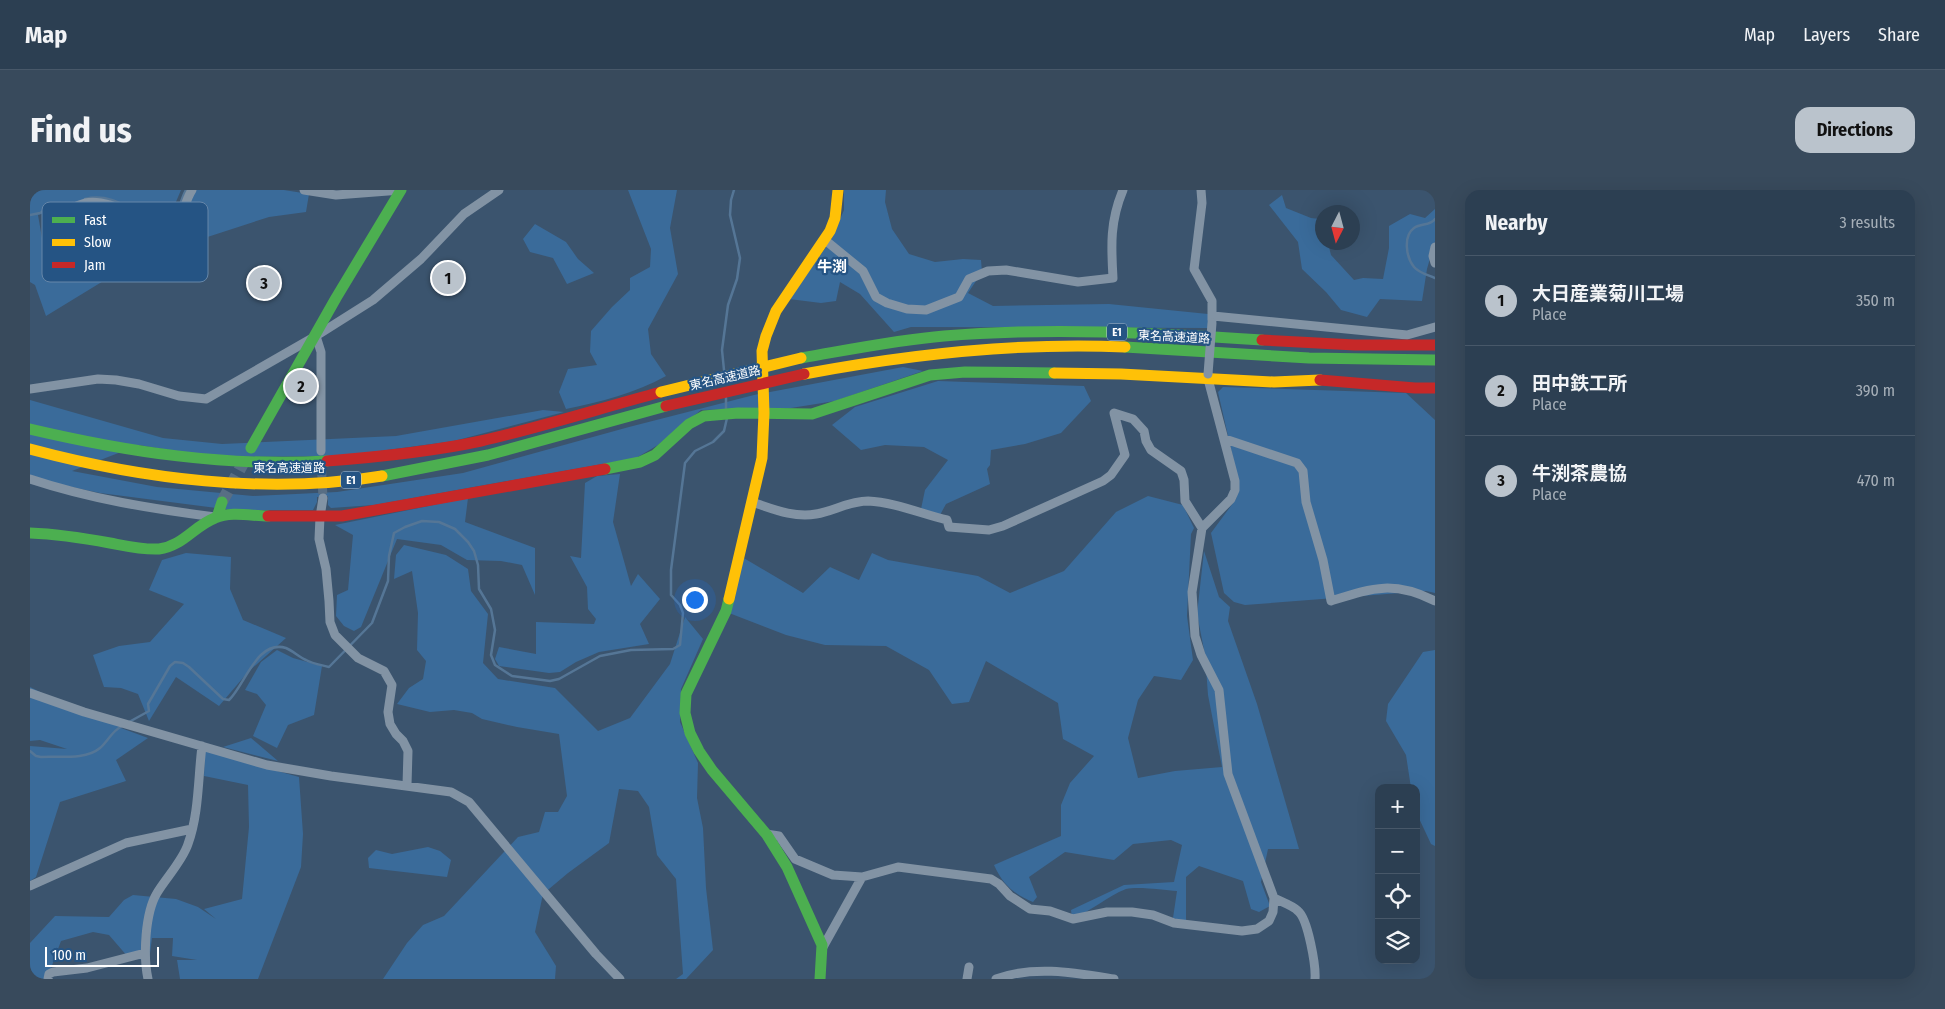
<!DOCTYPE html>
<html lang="en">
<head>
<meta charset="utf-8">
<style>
  body { margin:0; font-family:"Fira Sans Condensed","Noto Sans JP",sans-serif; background:#384a5c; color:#f1f3f6 }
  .controls { position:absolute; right:15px; bottom:15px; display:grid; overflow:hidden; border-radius:10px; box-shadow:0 5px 20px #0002 }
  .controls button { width:45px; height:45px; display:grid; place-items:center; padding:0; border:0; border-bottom:1px solid #485869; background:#2c3f52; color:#f1f3f6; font:25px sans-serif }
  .compass { position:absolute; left:1285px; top:15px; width:45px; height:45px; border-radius:50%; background:#2c3f52; box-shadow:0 5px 20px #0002; rotate:186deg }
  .scale { position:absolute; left:15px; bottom:12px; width:114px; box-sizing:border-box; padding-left:5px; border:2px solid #fff; border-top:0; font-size:14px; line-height:18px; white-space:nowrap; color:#fff; -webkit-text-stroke:4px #255484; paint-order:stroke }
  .you { position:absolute; left:664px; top:409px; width:18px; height:18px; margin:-12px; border:4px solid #fff; border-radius:50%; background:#1a73e8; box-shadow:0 0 0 8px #1a73e833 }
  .badge { display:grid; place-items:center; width:32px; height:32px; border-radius:50%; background:#bac3cc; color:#111; font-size:16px; font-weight:700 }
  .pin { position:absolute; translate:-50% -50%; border:2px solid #fff; box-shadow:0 1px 5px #0006 }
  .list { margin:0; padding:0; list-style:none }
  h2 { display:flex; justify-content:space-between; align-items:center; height:65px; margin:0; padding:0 20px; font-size:21px }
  h2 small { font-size:16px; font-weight:400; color:#a6afb8 }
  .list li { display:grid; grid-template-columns:32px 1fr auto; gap:15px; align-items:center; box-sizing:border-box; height:90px; padding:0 20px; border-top:1px solid #485869 }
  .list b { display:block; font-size:19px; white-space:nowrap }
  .list p { margin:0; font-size:16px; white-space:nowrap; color:#a6afb8 }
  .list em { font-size:16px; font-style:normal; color:#a6afb8 }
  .icon { flex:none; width:28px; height:28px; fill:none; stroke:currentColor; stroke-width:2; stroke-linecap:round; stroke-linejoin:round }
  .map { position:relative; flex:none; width:1405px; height:789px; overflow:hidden; border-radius:15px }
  header { display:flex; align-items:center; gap:30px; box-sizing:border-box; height:70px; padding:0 25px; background:#2c3f52; border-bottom:1px solid #485869 }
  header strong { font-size:24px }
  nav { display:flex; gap:28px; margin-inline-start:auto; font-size:18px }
  .intro { display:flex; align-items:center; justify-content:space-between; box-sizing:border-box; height:120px; padding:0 30px }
  h1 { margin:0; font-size:35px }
  .button { padding:12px 22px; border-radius:15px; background:#bac3cc; color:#111; font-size:18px; font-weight:700 }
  main { display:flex; gap:30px; padding:0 30px }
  aside { flex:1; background:#2c3f52; border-radius:15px; box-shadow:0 5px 20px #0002 }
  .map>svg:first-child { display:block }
  .green { fill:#3a6b9a }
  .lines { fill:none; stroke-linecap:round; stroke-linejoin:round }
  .stream { stroke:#557696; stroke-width:2.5 }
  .street-tunnel { stroke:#586e84; stroke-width:9; stroke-dasharray:9 4.5; stroke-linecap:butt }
  .secondary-tunnel { stroke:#586e84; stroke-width:12; stroke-dasharray:12 6; stroke-linecap:butt }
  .street { stroke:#8293a4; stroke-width:9 }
  .fast { stroke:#4caf50; stroke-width:11 }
  .slow { stroke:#ffc107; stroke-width:11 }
  .jam { stroke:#c62828; stroke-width:11 }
  .street-bridge { stroke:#8293a4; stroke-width:9 }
  .slow-bridge { stroke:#ffc107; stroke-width:11 }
  .jam-bridge { stroke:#c62828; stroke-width:11 }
  .labels { text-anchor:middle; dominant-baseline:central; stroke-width:4.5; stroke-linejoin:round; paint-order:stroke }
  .shield { fill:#255484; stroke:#beccda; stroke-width:1 }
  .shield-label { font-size:11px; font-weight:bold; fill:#fff }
  .street-label { font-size:12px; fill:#fff; stroke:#255484 }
  .quarter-label { font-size:15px; font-weight:bold; fill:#fff; stroke:#255484 }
  .key { fill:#255484; stroke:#6687a9; stroke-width:1 }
  .key-label { font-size:14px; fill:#fff }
</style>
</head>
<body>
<header>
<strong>Map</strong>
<nav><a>Map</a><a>Layers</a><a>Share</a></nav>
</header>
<div class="intro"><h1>Find us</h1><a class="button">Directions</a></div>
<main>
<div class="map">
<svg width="1405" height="789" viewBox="0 0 1405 789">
  <rect width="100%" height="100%" fill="#3b546e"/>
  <path class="green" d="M 0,0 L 151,0 L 140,26 L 124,38 L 95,17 L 65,8 L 8,25 L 12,48 L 23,60 L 70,61 L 111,68 L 16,126 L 5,95 L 0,92 Z
    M 165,0 L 254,0 L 279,4 L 276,22 L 239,27 L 122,65 L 125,54 L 147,43 Z
    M 598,0 L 647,0 L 640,38 L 648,84 L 618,139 L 621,164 L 636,186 C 606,203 570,212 536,219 L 529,202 L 538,179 L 567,175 L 560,162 L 561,141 L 582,117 L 600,100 L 600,88 L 620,77 L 621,59 Z
    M 814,0 L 856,0 L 855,12 L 862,39 L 879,64 L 905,72 L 933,69 L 951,70 L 952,82 L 938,103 L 963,116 L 1079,114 L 1178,124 L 1179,138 L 881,137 L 864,142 L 830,104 L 810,92 L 806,111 L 791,113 L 759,109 L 801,50 L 814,20 Z
    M 1252,5 L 1256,18 L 1281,28 L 1290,29 L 1292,36 L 1292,52 L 1298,53 L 1301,65 L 1324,90 L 1333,88 L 1353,89 L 1359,58 L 1359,36 L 1380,24 L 1395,28 L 1405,19 L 1405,51 L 1397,79 L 1392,111 L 1350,109 L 1337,127 L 1311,120 L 1296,102 L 1272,79 L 1268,52 L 1239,15 Z
    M 505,34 L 536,52 L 548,69 L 564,83 L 537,94 L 523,68 L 500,62 L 493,49 Z
    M 873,177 L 893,181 L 805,211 L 761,218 L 671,220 L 628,255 L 606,268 L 344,315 L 301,318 L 298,315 L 298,306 L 287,307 L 287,312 L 283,320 L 202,320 L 70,303 L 0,288 L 0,210 L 133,248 L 192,254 L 366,246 L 513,220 L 534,222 L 424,251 L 313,266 L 180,267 L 109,255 L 42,281 L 127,297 L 223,306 L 307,302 L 433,283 L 599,237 L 724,205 Z
    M 908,191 L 1054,196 L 1061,211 L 1031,243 L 995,254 L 961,260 L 960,275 L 957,279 L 960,294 L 916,314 L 910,325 L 891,319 L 895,300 L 918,270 L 894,257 L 855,255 L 831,260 L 802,235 L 825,217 Z
    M 1193,197 L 1376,203 L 1405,230 L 1405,403 L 1396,401 L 1215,415 L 1204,412 L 1194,403 L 1181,343 L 1206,309 L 1209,294 L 1188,202 Z
    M 590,284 L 583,332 L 601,396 L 608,384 L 630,409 L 610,434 L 619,454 L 569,462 L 546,472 L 530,482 L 519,483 L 469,476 L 465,469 L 469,457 L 506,464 L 506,432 L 564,434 L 566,429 L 558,419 L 557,397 L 540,366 L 551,368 L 555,293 L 567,286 Z
    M 1118,306 L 1153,315 L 1164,338 L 1161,344 L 1157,426 L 1163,470 L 1151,490 L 1124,486 L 1108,510 L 1098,548 L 1108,588 L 1145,581 L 1192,577 L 1178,505 L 1175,465 L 1167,424 L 1174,361 L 1189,407 L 1200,417 L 1198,431 L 1227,514 L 1269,659 L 1238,659 L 1231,692 L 1240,716 L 1229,722 L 1221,719 L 1213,691 L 1169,676 L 1156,687 L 1156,733 L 1143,728 L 1147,701 C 1134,700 1108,696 1096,699 C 1077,706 1061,722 1042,728 L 1041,720 L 1094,695 L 1144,692 L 1152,655 L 1141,650 L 1103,654 L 1084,670 L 1035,662 L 999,687 L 1007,707 L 1003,712 C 984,704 973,695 964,675 L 1031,646 L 1031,615 L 1040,593 L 1064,566 L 1033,549 L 1028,513 L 956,471 L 939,512 L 922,514 L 899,480 L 856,456 L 795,455 L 756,445 L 699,423 L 712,367 L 773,403 L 800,377 L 829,390 L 842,363 L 858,370 L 948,386 L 980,403 L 1034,381 L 1086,322 Z
    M 438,308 L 435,332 L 505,358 L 505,405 L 492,375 L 471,371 L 437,370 L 411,355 L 367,349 L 331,437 L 324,441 L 314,436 L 306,426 L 307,405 L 318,400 L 323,345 L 305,335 Z
    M 374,355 L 416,365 L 438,379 L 441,401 L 458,424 L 453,473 L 468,489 L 525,498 L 568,541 L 600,528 L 640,474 L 655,427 L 673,449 L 651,499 L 650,532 L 668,573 L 667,608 L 673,638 L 676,698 L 683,760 L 656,789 L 646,789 L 653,784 L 646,689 L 627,665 L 619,617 L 608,601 L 589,599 L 579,653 L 538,683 L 513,704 L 505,742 L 526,776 L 525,789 L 353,789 L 377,753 L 393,735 L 414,726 L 488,647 L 509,642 L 515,622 L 528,622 L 537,606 L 529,544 L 487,537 L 452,529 L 442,523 L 424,520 L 400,522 L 367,514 L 379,498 L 393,489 L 396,471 L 387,460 L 388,423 L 382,381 L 364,389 L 366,365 Z
    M 156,363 L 201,367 L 200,399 L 213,430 L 256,448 L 218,482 L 189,516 L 146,487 L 119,531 L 108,504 L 91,498 L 74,497 L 63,465 L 89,456 L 120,452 L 154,414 L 119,400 L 132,370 Z
    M 247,460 L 263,468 L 292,476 L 284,525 L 258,535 L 247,558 L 223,546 L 236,515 L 227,504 L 215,500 L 231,472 Z
    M 1405,460 L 1405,656 L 1401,654 L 1386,622 L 1386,598 L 1381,598 L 1376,565 L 1356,531 L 1358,514 L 1393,462 Z
    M 0,497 L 62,528 L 86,534 L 91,538 L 118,548 L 86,570 L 96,591 L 30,612 L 6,687 L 0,691 L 0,556 L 37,559 L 10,550 L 0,551 Z
    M 221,548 L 248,571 L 193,557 Z
    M 175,561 L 269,587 L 273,644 L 271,677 L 228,789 L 150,789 L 147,770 L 167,770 L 142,766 L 143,748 L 122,748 L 119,771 L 98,767 L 79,745 L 63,742 L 31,751 L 17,789 L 0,789 L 0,753 L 25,726 L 79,727 L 94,710 L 103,705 L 146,709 L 168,717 L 186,729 L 174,719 L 212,709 L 219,637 L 218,595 L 174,586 Z
    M 398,657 L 410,661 L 421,670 L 417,687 L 339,678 L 338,668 L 346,660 L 362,664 Z"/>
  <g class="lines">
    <path class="stream" d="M 55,9 C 75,4 91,13 108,22 C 109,30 115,32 119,38 C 122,42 123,43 129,42 C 148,39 148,13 156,0
      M 0,25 L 10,23 L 21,16 L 31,17 L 43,13
      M 1405,29 C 1400,36 1391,33 1384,38 C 1373,46 1376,67 1384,77 C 1389,83 1398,85 1405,88
      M 694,180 L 692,160 L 698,115 L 707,89 L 710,68 L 700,25 L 701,10 L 704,0
      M 696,208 L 696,220
      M 99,532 L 119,521 L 118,514 L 140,476 L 145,472 L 153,473 L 159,477 L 193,509 L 199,510 C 215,495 227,449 256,458 C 263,461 269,467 276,470 C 283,474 292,475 299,477 L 342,433 L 358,391 L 359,366 L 364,343 L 375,337 L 392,331 L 409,332 L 425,339 L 438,352 L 444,361 L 448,375 L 449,399 L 461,419 L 465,440 L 461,465 L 465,475 L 482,486 L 520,491 L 529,489 L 570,466 L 601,460 L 643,459 L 650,455 L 653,423 L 650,415 L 641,405 L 641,380 L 655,273 L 665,261 L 683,252 L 694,241 L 697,228
      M 0,561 L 6,566 L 11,567 C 29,566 56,570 70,558 C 78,551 82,541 92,536"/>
    <path class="street-tunnel" d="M 291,268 L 293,308"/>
    <path class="secondary-tunnel" d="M 192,312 L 217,266"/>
    <path class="street" d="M 274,0 L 306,5 L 371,0
      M 1171,0 L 1172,13 L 1164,79 L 1182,111 L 1182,130
      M 30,23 C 38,20 47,15 55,13 C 69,10 92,17 102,27 C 108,33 110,44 118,48 C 127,54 138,45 144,38 C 154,27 154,12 162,0
      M 795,50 L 833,81 L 846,107 L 857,113 L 877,119 L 896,120 L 929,107 L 939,89 L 958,81 L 976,80 L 1048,92 L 1083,88 C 1081,55 1080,31 1093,0
      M 1405,57 L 1403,66 L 1405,73
      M 1183,126 L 1377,145 L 1405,137
      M 286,146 L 291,162 L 291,261
      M 0,199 L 68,189 L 86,190 L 109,194 L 149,206 L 176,209 L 286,146 L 343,110 L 391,69 L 434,24 L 469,0
      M 1195,249 L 1267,273 L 1273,281 L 1276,312 L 1293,370 L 1301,411 C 1342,398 1363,390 1405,411
      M 0,289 C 60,309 123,319 185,327
      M 293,308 L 290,327 L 289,349 L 296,379 L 299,411 L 300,432 L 305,445 L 328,468 L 354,481 L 362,495 L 358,522 L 360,534 L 366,544 L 373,551 L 378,561 L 377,595
      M 722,312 C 743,319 764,328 786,324 C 804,321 819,311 838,311 C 864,312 892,324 917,330 L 919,337 L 959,340 L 973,336 L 1073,291 L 1081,285 L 1095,265 L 1084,223 L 1103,229 L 1114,241 L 1116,251 L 1121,260 L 1151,281 L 1154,290 L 1155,311 L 1172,338
      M 0,503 L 54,522 L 237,575 L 301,586 L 421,602 L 439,612 L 566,764 L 590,789
      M 736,644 L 749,646 L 765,669 L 803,685 L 832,687 L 868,677 L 961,689 L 969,694 L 980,706 L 1000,719 L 1020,721 L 1043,729 L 1077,722 L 1102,722 L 1123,725 L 1144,733 L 1212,741 L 1227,739 L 1239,731 L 1243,722 L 1244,708 L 1198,584 L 1189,500 L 1171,465 L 1165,446 L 1162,402 L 1172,338 L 1201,309 L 1205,300 L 1205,291 L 1178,189 L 1178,184
      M 0,696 L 96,653 L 162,639
      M 1244,708 C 1251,712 1262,715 1268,721 C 1278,729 1286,776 1285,789
      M 793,757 L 832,687
      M 18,789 L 19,784 L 23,782 L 57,778 L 115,763
      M 118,789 C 113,766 115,723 127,703 C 136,688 153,670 158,654 C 169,624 168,588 172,556
      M 937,789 L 939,777
      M 966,789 C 1004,775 1046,783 1084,789"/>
    <path class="fast" d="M 1095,157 L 1279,168 L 1405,170
      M 771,168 C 818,160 866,150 914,146 C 1020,137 1126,143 1232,150
      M 0,239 C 98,262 196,277 297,271
      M 221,258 L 306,108 L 371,0
      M 575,279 L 610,272 L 625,265 L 659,234 L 674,226 L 708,223 L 782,224 L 900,185 L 935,182 L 1024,183
      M 352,286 L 458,265 L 636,216
      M 187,327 L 192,312
      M 0,343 C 27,344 53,348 80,353 C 96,356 113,360 129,359 C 153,356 164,336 185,328 C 201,321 222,326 238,326
      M 699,409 L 696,421 L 656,504 L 655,523 L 660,543 L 669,561 L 682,580 L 737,645 L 757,677 L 792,755 L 790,789"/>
    <path class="slow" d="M 1024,183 L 1091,184 L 1244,192 L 1290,190
      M 774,184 C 881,164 987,152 1095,157
      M 0,259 C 112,289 237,305 352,286
      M 699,409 L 732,268 L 734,223 L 732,161 L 736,146 L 746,121 L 800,41 L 805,28 L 808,0"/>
    <path class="jam" d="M 1232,150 L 1325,155 L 1405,155
      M 1290,190 L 1385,198 L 1405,198
      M 297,271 C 348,267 400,262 451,251 C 512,237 571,218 631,202
      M 238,326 L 312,326 L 575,279"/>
    <path class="street-bridge" d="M 1178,184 L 1182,133"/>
    <path class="slow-bridge" d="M 631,202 L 771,168"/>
    <path class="jam-bridge" d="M 636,216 L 774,184"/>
  </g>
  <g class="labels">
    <g class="shield">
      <rect x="1077" y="133.5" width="20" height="17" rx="4"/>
      <rect x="311" y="281.5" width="20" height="17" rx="4"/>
    </g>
    <g class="shield-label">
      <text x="1087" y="142">E1</text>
      <text x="321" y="290">E1</text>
    </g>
    <g class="street-label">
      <text transform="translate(1144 147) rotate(3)">東名高速道路</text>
      <text transform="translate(695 188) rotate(-13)">東名高速道路</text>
      <text x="259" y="278">東名高速道路</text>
    </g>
    <g class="quarter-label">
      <text x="802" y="77">牛渕</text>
    </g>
  </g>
  <rect x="12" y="12" width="166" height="80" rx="8" class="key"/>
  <rect x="22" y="27" width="23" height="6" fill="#4caf50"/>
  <rect x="22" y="49" width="23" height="7" fill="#ffc107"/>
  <rect x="22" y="72" width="23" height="6" fill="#c62828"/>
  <g class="key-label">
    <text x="54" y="35">Fast</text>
    <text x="54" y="57">Slow</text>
    <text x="54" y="80">Jam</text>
  </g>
</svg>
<div class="controls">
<button>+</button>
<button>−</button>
<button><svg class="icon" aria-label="locate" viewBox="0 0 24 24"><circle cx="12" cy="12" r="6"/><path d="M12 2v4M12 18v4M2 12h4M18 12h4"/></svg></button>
<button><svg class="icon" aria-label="layers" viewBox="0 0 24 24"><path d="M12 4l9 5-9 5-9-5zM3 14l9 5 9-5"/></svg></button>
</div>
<svg class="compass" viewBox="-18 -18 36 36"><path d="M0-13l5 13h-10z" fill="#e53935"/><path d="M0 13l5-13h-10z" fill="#a6afb8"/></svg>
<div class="scale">100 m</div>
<div class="you"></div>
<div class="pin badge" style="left:418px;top:88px">1</div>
<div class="pin badge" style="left:271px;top:196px">2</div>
<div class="pin badge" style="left:234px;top:93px">3</div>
</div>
<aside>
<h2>Nearby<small>3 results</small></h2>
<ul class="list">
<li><span class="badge">1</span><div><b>大日産業菊川工場</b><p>Place</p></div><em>350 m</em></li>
<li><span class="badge">2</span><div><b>田中鉄工所</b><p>Place</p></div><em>390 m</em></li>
<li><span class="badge">3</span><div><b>牛渕茶農協</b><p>Place</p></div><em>470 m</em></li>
</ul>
</aside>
</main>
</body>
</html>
